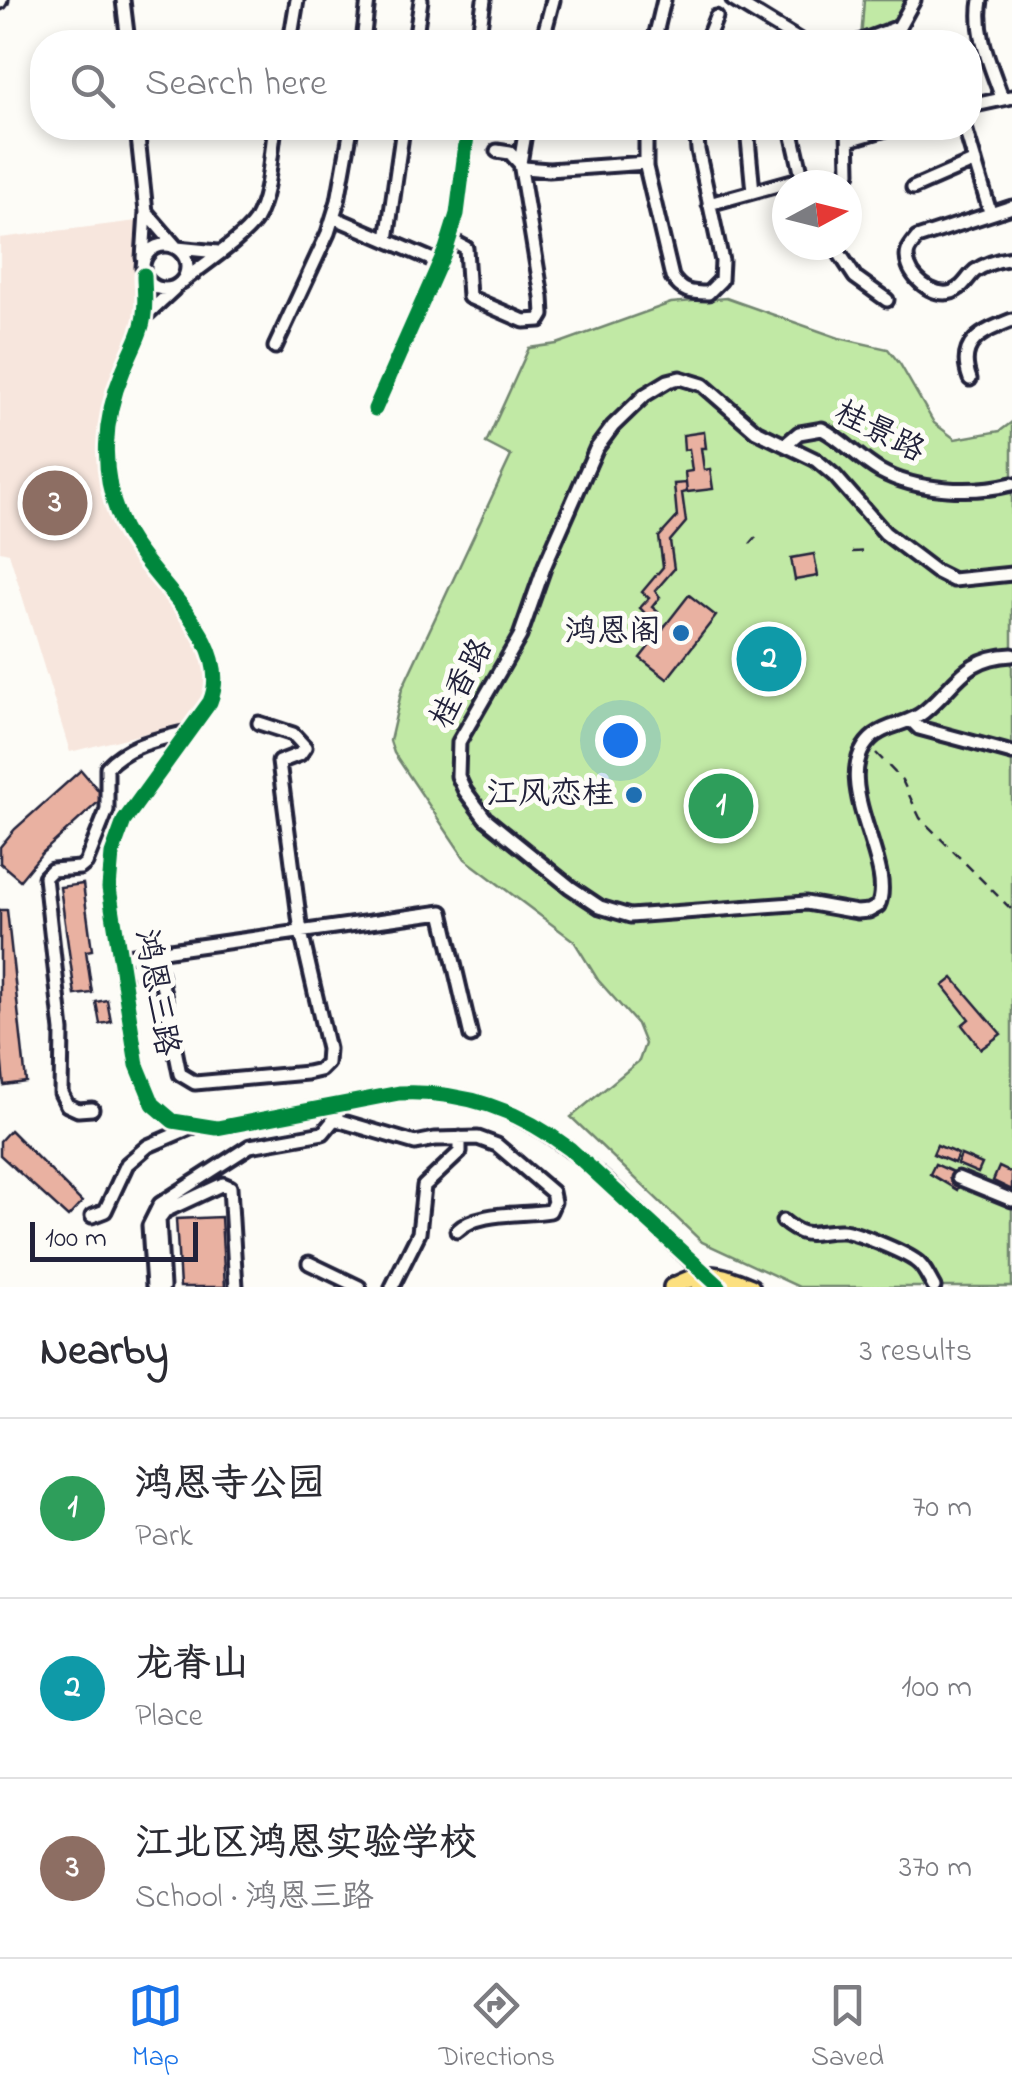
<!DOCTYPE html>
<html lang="en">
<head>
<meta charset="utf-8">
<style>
  body { margin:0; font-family:"Indie Flower","LXGW WenKai TC",sans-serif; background:#f7f7f7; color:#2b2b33 }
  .compass { position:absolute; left:772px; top:170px; width:90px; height:90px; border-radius:50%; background:#fff; box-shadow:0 5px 15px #0003; rotate:83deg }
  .scale { position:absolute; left:30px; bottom:25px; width:168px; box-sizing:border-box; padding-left:10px; border:5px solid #22223b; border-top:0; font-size:28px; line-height:35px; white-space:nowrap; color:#22223b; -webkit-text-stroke:8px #fdfcf7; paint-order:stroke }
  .you { position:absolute; left:620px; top:740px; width:35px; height:35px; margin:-25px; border:8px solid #fff; border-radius:50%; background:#1a73e8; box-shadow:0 0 0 15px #1a73e833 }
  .badge { display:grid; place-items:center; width:65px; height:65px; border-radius:50%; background:#1a73e8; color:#fff; font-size:32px; font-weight:700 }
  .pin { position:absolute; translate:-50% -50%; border:5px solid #fff; box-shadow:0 2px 10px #0006 }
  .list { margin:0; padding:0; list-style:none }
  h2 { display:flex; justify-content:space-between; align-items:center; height:130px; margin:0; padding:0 40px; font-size:42px }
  h2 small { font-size:32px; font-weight:400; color:#7c7c81 }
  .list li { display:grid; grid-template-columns:65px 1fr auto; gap:30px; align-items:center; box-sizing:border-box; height:180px; padding:0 40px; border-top:2px solid #e1e1e2 }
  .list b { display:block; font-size:38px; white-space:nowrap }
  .list p { margin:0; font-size:32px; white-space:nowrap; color:#7c7c81 }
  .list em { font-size:32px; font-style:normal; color:#7c7c81 }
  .icon { flex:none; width:55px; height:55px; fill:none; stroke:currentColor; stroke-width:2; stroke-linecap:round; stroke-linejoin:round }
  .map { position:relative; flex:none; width:1012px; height:1287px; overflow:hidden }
  .search { position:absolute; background:#fff; box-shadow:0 5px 15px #0003; left:30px; right:30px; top:30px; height:110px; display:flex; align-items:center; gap:25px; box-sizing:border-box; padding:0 35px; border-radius:40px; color:#7c7c81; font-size:38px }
  .sheet { height:670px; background:#fff }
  nav { display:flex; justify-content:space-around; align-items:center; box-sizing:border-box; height:140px; border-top:2px solid #e1e1e2; background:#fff; font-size:28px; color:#7c7c81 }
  nav a { display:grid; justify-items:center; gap:5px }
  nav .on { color:#1a73e8 }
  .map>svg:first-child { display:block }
  .built { fill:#f7e6dd }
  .green { fill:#c1e9a5; stroke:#728670; stroke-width:2.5 }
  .building { fill:#e9b1a1; stroke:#22223b; stroke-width:2.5 }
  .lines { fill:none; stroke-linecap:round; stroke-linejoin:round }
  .minor-casing { stroke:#22223b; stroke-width:19 }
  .major-casing { stroke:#22223b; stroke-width:22 }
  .path { stroke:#22223b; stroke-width:2.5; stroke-dasharray:10 8; stroke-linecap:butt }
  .minor { stroke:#fdfcf7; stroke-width:11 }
  .major { stroke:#fce080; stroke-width:15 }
  .cycleway-casing { stroke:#fdfcf7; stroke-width:21 }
  .cycleway { stroke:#00873e; stroke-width:15 }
  .poi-dot { fill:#1f6fb2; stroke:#fdfcf7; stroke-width:4 }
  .labels { text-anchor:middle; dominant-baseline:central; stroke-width:10; stroke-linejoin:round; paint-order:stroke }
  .street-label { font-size:32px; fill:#22223b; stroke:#fdfcf7 }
  .poi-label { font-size:32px; fill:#22223b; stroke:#fdfcf7; text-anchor:end }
</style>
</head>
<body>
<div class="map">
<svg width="1012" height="1287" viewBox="0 0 1012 1287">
  <rect width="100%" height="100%" fill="#fdfcf7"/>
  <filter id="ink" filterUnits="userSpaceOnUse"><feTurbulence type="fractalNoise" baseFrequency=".01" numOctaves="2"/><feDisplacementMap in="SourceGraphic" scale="20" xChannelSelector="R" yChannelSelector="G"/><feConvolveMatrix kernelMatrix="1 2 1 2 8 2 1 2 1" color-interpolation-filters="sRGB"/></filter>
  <g filter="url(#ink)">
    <path class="built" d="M 137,221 L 139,316 L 108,389 L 101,419 L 100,454 L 105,487 L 113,520 L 130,553 L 198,639 L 205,653 L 210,685 L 206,698 L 187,723 L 70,752 L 9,553 L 0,551 L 0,238 Z"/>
    <path class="green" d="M 864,0 L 911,0 L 898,26 L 861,40 Z
      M 726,298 L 839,338 L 888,349 L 900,364 L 934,423 L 955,439 L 1000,431 L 1012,422 L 1012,1287 L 799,1287 L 702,1242 L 571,1117 L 639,1061 L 645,1044 L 637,1024 L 598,980 L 574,941 L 465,859 L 394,753 L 390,741 L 402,689 L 511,456 L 486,443 L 529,348 L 557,344 L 671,303 Z"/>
    <path class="building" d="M 704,432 L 706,448 L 701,448 L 704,470 L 710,469 L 713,489 L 687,492 L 685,472 L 692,471 L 689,449 L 684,450 L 683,435 Z
      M 686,483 L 687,492 L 682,493 L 686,522 L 670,541 L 674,569 L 655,591 L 660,597 L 652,607 L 658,612 L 653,620 L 663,629 L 656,637 L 637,621 L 644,612 L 640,608 L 649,598 L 642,592 L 663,567 L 659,537 L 677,517 L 674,484 Z
      M 814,554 L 818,576 L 795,580 L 791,558 Z
      M 689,595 L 716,616 L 667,679 L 640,658 Z
      M 81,770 L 104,797 L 42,853 L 20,880 L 0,863 L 0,847 L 15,829 Z
      M 83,884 L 92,950 L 86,951 L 92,993 L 75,995 L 60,887 Z
      M 0,910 L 7,910 L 26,1082 L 4,1085 L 0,1044 Z
      M 953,978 L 1001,1034 L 981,1049 L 962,1025 L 969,1019 L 943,986 Z
      M 107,1000 L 111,1022 L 100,1024 L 96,1002 Z
      M 10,1130 L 82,1202 L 68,1217 L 0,1155 L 0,1141 Z
      M 937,1145 L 958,1154 L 954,1163 L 933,1154 Z
      M 961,1155 L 982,1164 L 978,1173 L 957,1164 Z
      M 935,1164 L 953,1172 L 950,1178 L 960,1183 L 957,1190 L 930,1174 Z
      M 999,1167 L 1012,1173 L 1012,1190 L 993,1181 Z
      M 221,1217 L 225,1287 L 180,1287 L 176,1219 Z"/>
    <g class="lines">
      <defs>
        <path id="minor" d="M 123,0 L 128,42
          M 733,0 L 802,42
          M 981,0 C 975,34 991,66 1002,98
          M 0,2 L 1,0
          M 290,42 L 297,0
          M 363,42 L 368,0
          M 415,42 L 421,0
          M 478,42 L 484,0
          M 542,42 L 553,0
          M 654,42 L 664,0
          M 706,42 L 716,17
          M 859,42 L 899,27 L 914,0
          M 970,106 L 1012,97
          M 137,128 L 146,212 L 143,258
          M 646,128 L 646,167 L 672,277 C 682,292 690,293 708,293 L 721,280 L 722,261 L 698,150 L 696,128
          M 747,128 L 753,192
          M 791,128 L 804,185
          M 965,128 L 990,212
          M 849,140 L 890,128
          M 497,151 L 510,153 L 524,168 L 549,170 L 646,163
          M 913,188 L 975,161
          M 709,204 L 796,180 L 844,178 L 849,173 L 848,128
          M 1012,207 L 917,238 C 909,248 904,253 909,266 C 915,284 942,302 959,288 C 965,284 969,276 975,271 C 986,263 999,260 1012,258
          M 146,212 L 177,248 L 218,252
          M 333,217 L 440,263
          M 449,239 L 466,248 L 469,297 L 524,321 L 540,320 L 543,315 L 542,297 L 520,163 L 526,128
          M 387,240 L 403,128
          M143 267a22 22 0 1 1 44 0a22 22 0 1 1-44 0Z
          M 834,245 L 855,277 L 887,300
          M 144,275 C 144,288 146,301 144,314 C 143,332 130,353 123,371 C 103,419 100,471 120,520 C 143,578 237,637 210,702 L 124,821 L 112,854 L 109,888 L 137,1065 L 153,1104 L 173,1121 L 217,1128 L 399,1093 C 538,1085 613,1193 708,1277
          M 182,282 C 201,266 242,240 255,221 C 270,195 270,156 275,128
          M 144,317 L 174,289
          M 275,347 L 328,233 L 338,201 L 351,128
          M 970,379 C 956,342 982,332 1012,320
          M 375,409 L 446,249 L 457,214 L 468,128
          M 786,444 L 799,433 L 822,429 C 843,440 859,459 880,471 C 916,491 972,494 1012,484
          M 1012,574 L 953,580 L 935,571 L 885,533 L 835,476 L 816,460 L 756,431 L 703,385 L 680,378 L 668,381 L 645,395 L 613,426 L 596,449 L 545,565 L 520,636 L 459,742 L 458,776 L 465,791 L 485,818 L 570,887 L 600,907 L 630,916 L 806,903 L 857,912 L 869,911 L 878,906 C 898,864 823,775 875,735 C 889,724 910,724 924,712 C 957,685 964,657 1012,655
          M 912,721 L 919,728 L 1012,753
          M 120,957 L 442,912 L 471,1036
          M 122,971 L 154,966 L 160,974 L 180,1074 L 195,1083 L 307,1073 L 320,1070 L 327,1063 L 328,1049 L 301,932 L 279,762 L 300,754 L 305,747 L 293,734 L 259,723
          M 92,1109 L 78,1110 L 67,1105 L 61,1093 L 62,1031 L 45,877 L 52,870 L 80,868 L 86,863 L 107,810 L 107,767 C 129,744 157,740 187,732
          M 337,1120 L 415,1143 L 435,1139 L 478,1138 L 497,1145 L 552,1192 L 554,1202 L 550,1211 C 521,1216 479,1210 457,1231
          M 958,1178 L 1012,1200
          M 92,1216 L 105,1211 L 127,1164 L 148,1146 L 197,1125
          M 783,1221 C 808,1242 813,1230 842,1231 C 856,1232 904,1252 916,1261 C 924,1266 929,1279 934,1287
          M 309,1263 L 359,1287
          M 153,1287 L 149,1226 L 160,1204 L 250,1146 L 323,1133 L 337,1116
          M 163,1287 L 159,1219 L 165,1211 L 223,1184 L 230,1187 L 236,1287
          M 392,1287 L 419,1233 L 424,1186 L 460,1152 L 460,1138"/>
        <path id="major" d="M 672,1287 C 706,1269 717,1273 751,1287
          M 700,1287 L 723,1287"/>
      </defs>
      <use href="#minor" class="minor-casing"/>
      <use href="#major" class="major-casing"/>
      <path class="path" d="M 750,544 L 756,537
        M 852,552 L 869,551
        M 876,753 L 902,780 L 920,818 L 1012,910"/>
      <use href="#minor" class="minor"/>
      <use href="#major" class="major"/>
      <defs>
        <path id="cycleway" d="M 144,275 C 144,288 146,301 144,314 C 143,332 130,353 123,371 C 103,419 100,471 120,520 C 143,578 237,637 210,702 L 124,821 L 112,854 L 109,888 L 137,1065 L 153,1104 L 173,1121 L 217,1128 L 399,1093 C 464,1090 518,1110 570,1149 L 719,1286
          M 375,409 L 446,249 L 457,214 L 468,128"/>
      </defs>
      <use href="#cycleway" class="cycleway-casing"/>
      <use href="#cycleway" class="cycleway"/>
    </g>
  </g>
  <g class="poi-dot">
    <circle cx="681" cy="633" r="10"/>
    <circle cx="634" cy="795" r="10"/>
  </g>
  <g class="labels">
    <g class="street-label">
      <text transform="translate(879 433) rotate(27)">桂景路</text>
      <text transform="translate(463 684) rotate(-62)">桂香路</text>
      <text transform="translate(155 993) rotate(80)">鸿恩三路</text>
    </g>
    <g class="poi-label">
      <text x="661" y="633">鸿恩阁</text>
      <text x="614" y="795">江风恋桂</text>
    </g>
  </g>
</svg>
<svg class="compass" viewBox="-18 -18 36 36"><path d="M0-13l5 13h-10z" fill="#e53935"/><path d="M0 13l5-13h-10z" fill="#7c7c81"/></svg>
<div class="scale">100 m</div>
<div class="you"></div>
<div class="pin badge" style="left:721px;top:806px;background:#2e9e5b">1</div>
<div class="pin badge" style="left:769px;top:659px;background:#0f9aa8">2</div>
<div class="pin badge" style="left:55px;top:503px;background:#8d6e63">3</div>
<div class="search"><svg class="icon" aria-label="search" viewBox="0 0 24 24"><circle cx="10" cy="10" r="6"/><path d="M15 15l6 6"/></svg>Search here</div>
</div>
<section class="sheet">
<h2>Nearby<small>3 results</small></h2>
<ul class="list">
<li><span class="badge" style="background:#2e9e5b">1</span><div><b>鸿恩寺公园</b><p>Park</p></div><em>70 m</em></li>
<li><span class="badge" style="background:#0f9aa8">2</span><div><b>龙脊山</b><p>Place</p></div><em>100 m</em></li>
<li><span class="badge" style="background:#8d6e63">3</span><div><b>江北区鸿恩实验学校</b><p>School · 鸿恩三路</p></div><em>370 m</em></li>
</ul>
</section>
<nav>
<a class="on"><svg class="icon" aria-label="map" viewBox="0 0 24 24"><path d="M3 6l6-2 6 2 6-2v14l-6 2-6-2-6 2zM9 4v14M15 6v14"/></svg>Map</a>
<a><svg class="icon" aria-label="directions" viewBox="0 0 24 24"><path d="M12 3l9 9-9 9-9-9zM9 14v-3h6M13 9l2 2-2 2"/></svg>Directions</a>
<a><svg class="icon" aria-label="saved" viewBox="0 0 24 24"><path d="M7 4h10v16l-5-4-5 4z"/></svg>Saved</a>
</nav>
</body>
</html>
